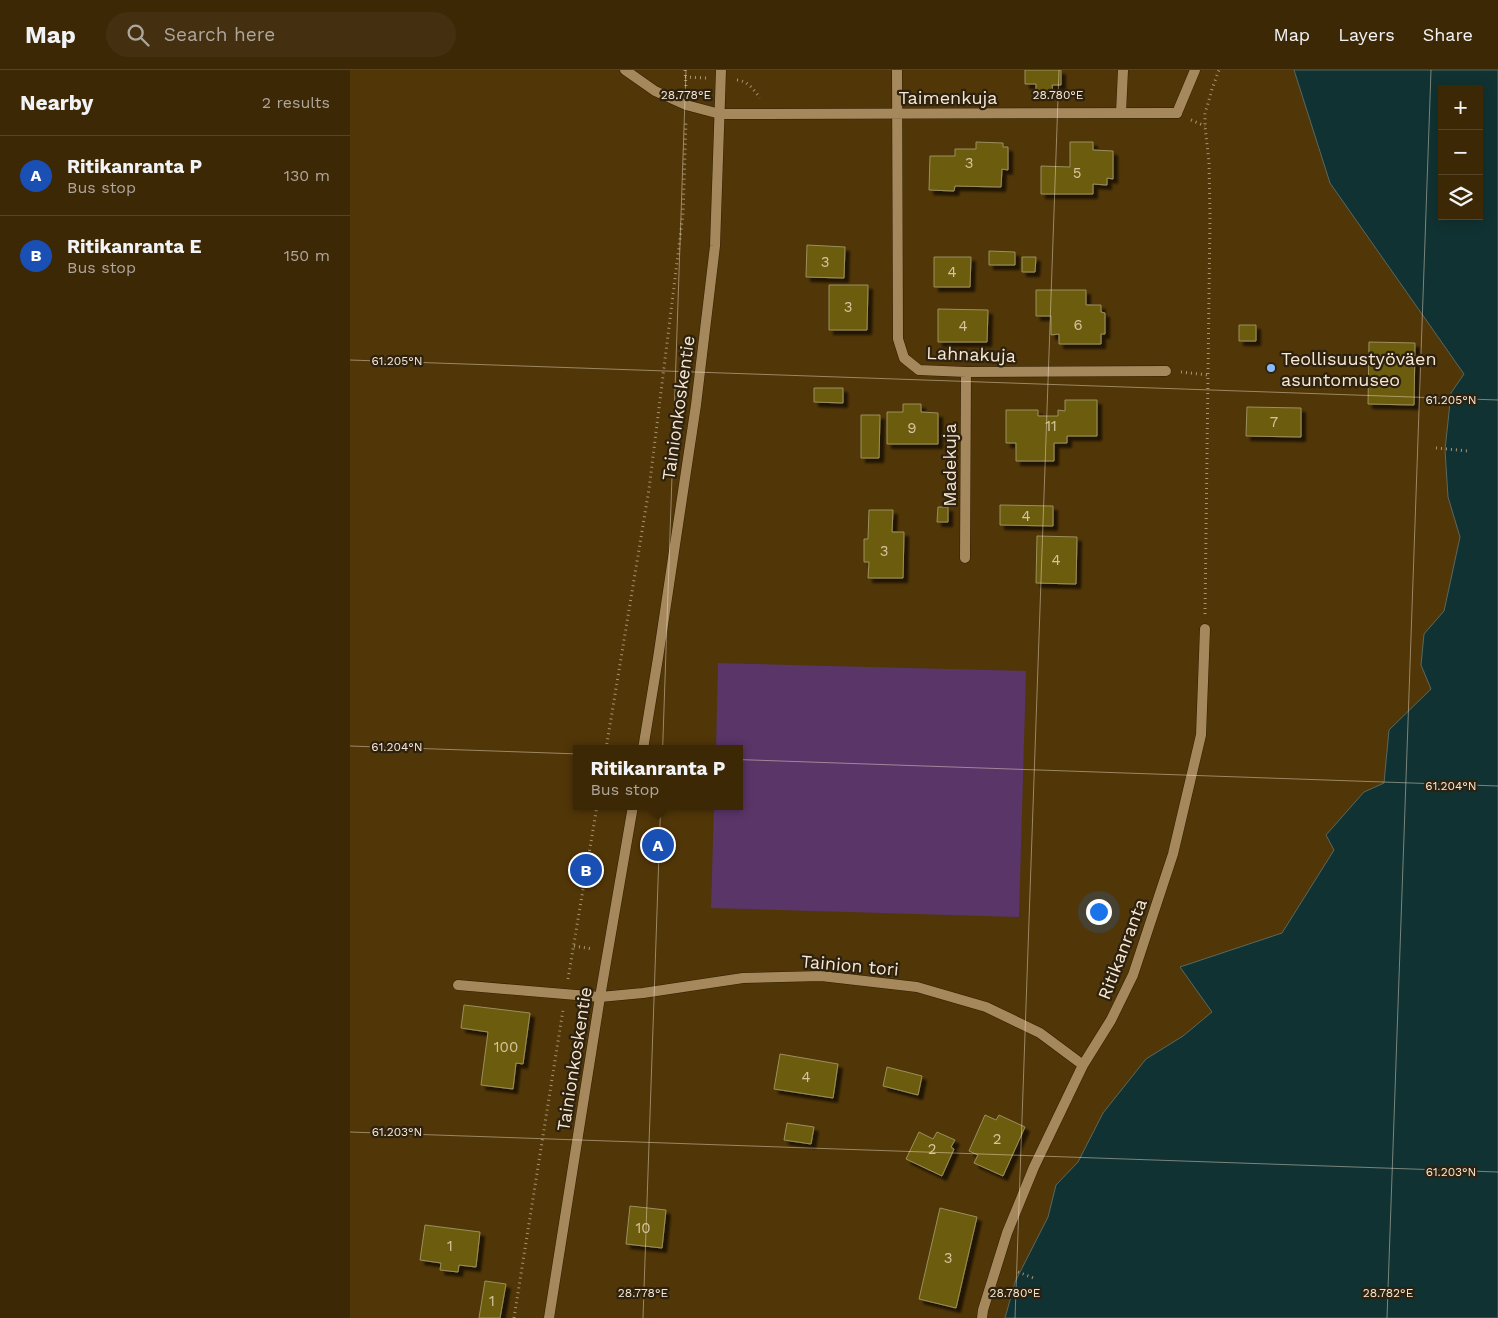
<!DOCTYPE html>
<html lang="en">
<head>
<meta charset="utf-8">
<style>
  body { margin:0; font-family:"Work Sans",sans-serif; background:#443010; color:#f1f3f6 }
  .controls { position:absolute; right:15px; top:15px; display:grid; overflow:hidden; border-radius:0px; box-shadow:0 2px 12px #0003 }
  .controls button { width:45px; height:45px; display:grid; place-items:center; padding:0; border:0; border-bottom:1px solid #564428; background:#3d2806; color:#f1f3f6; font:25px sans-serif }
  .you { position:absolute; left:748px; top:841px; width:18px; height:18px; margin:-12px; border:4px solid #fff; border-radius:50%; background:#1a73e8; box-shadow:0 0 0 8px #1a73e833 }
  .badge { display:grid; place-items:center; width:32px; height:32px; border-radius:50%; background:#89bafc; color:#fff; font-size:16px; font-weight:700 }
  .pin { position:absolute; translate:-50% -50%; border:2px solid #fff; box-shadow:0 1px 5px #0006 }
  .popup { position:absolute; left:223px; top:675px; width:170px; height:65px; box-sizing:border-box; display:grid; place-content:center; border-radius:0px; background:#3d2806; filter:drop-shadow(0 1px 4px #0005); font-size:16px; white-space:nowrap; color:#ada69b }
  .popup b { font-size:19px; color:#f1f3f6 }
  .popup::after { content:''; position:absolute; left:50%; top:100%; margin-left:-10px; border:10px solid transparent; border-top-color:#3d2806 }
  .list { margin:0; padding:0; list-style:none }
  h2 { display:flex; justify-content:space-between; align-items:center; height:65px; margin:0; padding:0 20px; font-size:21px }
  h2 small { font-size:16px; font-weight:400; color:#ada69b }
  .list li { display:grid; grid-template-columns:32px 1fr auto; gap:15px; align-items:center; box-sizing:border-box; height:80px; padding:0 20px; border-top:1px solid #564428 }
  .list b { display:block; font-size:19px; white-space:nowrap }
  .list p { margin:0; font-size:16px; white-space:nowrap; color:#ada69b }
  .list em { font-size:16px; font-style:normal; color:#ada69b }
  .icon { flex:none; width:28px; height:28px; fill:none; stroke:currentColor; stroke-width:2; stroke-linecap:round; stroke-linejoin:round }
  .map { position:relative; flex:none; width:1148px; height:1248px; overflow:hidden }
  header { display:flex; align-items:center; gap:30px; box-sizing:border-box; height:70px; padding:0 25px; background:#3d2806; border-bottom:1px solid #564428 }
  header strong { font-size:24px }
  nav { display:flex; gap:28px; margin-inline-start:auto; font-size:18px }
  .search { width:350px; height:45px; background:#443010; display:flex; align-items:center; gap:12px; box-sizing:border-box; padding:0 18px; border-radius:28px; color:#ada69b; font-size:19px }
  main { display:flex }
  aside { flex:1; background:#3d2806 }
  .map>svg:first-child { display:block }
  .green { fill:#5a3568 }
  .water { fill:#113232; stroke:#566962; fill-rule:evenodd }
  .building { fill:#6c5c0a; stroke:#9b8f5e; filter:url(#shadow) }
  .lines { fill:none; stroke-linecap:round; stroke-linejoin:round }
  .service-casing { stroke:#321e00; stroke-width:11 }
  .minor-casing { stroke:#321e00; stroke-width:11 }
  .tertiary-casing { stroke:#321e00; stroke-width:11 }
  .path { stroke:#a99473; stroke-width:3; stroke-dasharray:1 4; stroke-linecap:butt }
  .service { stroke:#a6885d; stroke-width:10 }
  .minor { stroke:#a6885d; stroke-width:10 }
  .tertiary { stroke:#a6885d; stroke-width:10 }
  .ticks { fill:none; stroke:#f8e8d2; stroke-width:1; stroke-opacity:0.45 }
  .poi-dot { fill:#89bafc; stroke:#2d210f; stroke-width:2 }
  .labels { text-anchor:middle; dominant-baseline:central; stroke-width:4.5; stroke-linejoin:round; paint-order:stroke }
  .number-label { font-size:15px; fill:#d5c5a0 }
  .street-label { font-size:18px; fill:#f8e8d2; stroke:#2d210f }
  .poi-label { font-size:18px; fill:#f8e8d2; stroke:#2d210f; text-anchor:start }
  .ticks-label { font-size:12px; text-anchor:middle; fill:#f8e8d2; stroke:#2d210f; stroke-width:4.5; stroke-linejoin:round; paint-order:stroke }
</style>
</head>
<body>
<header>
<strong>Map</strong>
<div class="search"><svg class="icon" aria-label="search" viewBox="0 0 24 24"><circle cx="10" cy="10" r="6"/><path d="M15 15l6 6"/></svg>Search here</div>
<nav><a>Map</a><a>Layers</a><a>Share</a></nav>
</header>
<main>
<aside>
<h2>Nearby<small>2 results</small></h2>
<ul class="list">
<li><span class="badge" style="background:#1a4fb4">A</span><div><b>Ritikanranta P</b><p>Bus stop</p></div><em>130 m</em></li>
<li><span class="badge" style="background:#1a4fb4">B</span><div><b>Ritikanranta E</b><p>Bus stop</p></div><em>150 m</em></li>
</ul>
</aside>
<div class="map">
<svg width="1148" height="1248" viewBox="0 0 1148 1248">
  <defs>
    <filter id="shadow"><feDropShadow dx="4.5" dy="4.5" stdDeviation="1" flood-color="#0009"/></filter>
  </defs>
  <rect width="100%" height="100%" fill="#513608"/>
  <path class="green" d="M 368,593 L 676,601 L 669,847 L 361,838 L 364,736 L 389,736 L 389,679 L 366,679 Z"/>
  <path class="water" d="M 944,0 L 1148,0 L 1148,1248 L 655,1248 L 665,1212 L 698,1147 L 706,1115 L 728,1092 L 753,1043 L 796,989 L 833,966 L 862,942 L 830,897 L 932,863 L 984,780 L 976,765 L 1014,722 L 1034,713 L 1039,660 L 1081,619 L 1071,595 L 1074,564 L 1094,541 L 1110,467 L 1098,427 L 1095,380 L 1101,323 L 1114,304 L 980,113 ZM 1092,19 L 1129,19 L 1129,146 L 1092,146 Z"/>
  <path class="building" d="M 675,0 L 711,0 L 711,15 L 702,15 L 703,22 L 686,23 L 686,14 L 675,14 Z
    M 626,72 L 653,73 L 653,77 L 658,77 L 658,100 L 652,99 L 651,117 L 605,116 L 604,121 L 579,120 L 580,86 L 605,86 L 605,79 L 626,79 Z
    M 720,72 L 743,72 L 743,80 L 763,81 L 763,109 L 757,108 L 757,115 L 743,114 L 743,124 L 691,124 L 691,96 L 720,97 Z
    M 457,175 L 495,177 L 494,208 L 456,207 Z
    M 639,181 L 665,182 L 665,195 L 639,195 Z
    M 584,187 L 621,187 L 620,217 L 584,217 Z
    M 672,187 L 686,187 L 685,202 L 672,202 Z
    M 479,215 L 518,215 L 517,260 L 479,260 Z
    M 686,220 L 736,220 L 736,235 L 751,235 L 751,242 L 755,243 L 755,264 L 751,264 L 751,274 L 709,274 L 709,264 L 701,265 L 701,246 L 686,246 Z
    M 588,239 L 638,240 L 637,272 L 588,272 Z
    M 889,255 L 906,255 L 906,271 L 889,271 Z
    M 1019,272 L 1065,273 L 1064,335 L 1018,334 Z
    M 464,318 L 493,318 L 493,333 L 464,332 Z
    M 715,330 L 747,330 L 747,366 L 717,366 L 717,373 L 704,373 L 704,391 L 666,391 L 666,373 L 656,373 L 656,340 L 688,340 L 688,346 L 708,346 L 708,340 L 715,341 Z
    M 553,334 L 571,334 L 571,342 L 588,343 L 588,374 L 537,374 L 537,342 L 553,342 Z
    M 897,337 L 951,338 L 951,367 L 896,366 Z
    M 511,345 L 530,345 L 529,388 L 511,388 Z
    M 650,435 L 703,436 L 703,456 L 650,455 Z
    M 588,437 L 598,437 L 598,452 L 587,452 Z
    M 519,440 L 543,440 L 542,462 L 554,462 L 553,508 L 518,508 L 519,492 L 514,492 L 514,469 L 518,469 Z
    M 687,466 L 727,467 L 726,514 L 686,513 Z
    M 114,935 L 180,943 L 173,994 L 166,993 L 163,1019 L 131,1015 L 138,962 L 111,958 Z
    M 430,984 L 488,994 L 483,1028 L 424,1019 Z
    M 537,997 L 572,1006 L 568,1025 L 533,1016 Z
    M 635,1045 L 646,1050 L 649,1045 L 675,1057 L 653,1106 L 624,1093 L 628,1085 L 619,1081 Z
    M 437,1053 L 464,1057 L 461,1074 L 434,1070 Z
    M 569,1062 L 583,1069 L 587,1062 L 605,1070 L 601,1077 L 604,1079 L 592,1106 L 556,1089 Z
    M 280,1136 L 316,1140 L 312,1178 L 276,1174 Z
    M 590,1138 L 627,1147 L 606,1238 L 569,1229 Z
    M 75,1155 L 130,1162 L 126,1197 L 109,1195 L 108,1202 L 90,1200 L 91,1193 L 70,1190 Z
    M 135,1211 L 156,1214 L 150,1248 L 129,1248 Z"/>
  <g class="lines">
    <defs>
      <path id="service" d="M 771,43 L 773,0
        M 827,43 L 845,0"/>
      <path id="minor" d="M 275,0 L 305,21 L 336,35 L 370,44 L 827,43
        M 547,0 L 548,269 L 554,288 L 569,300 L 616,302 L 816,301
        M 615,488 L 616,302
        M 108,915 L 250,927 L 293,923 L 393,908 L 471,906 L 567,917 L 636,937 L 690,963 L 733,995
        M 632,1248 L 633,1240 L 657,1163 L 684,1097 L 733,995 L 761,950 L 783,905 L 823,784 L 851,665 L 855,559"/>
      <path id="tertiary" d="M 293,679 L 308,588 L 346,335 L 365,176 L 371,0
        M 199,1248 L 250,927 L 283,736"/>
    </defs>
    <use href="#service" class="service-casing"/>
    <use href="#minor" class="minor-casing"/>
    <use href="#tertiary" class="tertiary-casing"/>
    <path class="path" d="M 335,0 L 336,16
      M 335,7 L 356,8
      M 387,10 C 398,11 404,20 410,28
      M 841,50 L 855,56
      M 831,302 L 858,305
      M 1086,378 L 1118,381
      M 855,544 L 860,146 L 859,92 L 855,56 L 855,44 L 862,19 L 869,0
      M 256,679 L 299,419 L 320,249 L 333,144 L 336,50
      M 224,876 L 243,879
      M 218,909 L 247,736
      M 668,1202 L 686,1209
      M 164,1248 L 213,940"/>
    <use href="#service" class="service"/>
    <use href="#minor" class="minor"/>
    <use href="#tertiary" class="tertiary"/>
  </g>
  <path class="ticks" d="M 0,290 L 1148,330M 0,676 L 1148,716M 0,1062 L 1148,1102M 293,1248 L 336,0M 665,1248 L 709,0M 1037,1248 L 1081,0"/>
  <circle class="poi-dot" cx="921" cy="298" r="5"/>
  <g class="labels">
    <g class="number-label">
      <text x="619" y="93">3</text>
      <text x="727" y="103">5</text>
      <text x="475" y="192">3</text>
      <text x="602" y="202">4</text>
      <text x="498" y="237">3</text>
      <text x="728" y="255">6</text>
      <text x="613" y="256">4</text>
      <text x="924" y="352">7</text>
      <text x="701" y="356">11</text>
      <text x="562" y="358">9</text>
      <text x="676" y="446">4</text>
      <text x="534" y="481">3</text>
      <text x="706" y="490">4</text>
      <text x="156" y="977">100</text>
      <text x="456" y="1007">4</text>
      <text x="647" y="1069">2</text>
      <text x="582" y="1079">2</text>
      <text x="293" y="1158">10</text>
      <text x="100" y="1176">1</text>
      <text x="598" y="1188">3</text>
      <text x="142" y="1231">1</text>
    </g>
    <g class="street-label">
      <text x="598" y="27">Taimenkuja</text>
      <text transform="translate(621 284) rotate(2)">Lahnakuja</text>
      <text transform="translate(328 338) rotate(-82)">Tainionkoskentie</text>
      <text transform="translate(599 395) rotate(-90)">Madekuja</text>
      <text transform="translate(772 879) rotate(-69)">Ritikanranta</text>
      <text transform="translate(500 895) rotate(5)">Tainion tori</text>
      <text transform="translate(224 989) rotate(-81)">Tainionkoskentie</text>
    </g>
    <g class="poi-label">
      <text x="931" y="288">Teollisuustyöväen<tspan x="931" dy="21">asuntomuseo</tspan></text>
    </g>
  </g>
  <g class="ticks-label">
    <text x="336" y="29">28.778°E</text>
    <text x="708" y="29">28.780°E</text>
    <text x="47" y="295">61.205°N</text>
    <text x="1101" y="334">61.205°N</text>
    <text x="47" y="681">61.204°N</text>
    <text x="1101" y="720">61.204°N</text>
    <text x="47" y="1066">61.203°N</text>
    <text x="1101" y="1106">61.203°N</text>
    <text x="293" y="1227">28.778°E</text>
    <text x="665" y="1227">28.780°E</text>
    <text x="1038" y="1227">28.782°E</text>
  </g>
</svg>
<div class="controls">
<button>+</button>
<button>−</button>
<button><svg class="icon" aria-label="layers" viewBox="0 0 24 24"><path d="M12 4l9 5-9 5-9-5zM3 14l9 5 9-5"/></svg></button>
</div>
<div class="you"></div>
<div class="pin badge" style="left:308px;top:775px;background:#1a4fb4">A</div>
<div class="popup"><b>Ritikanranta P</b>Bus stop</div>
<div class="pin badge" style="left:236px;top:800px;background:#1a4fb4">B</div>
</div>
</main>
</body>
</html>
